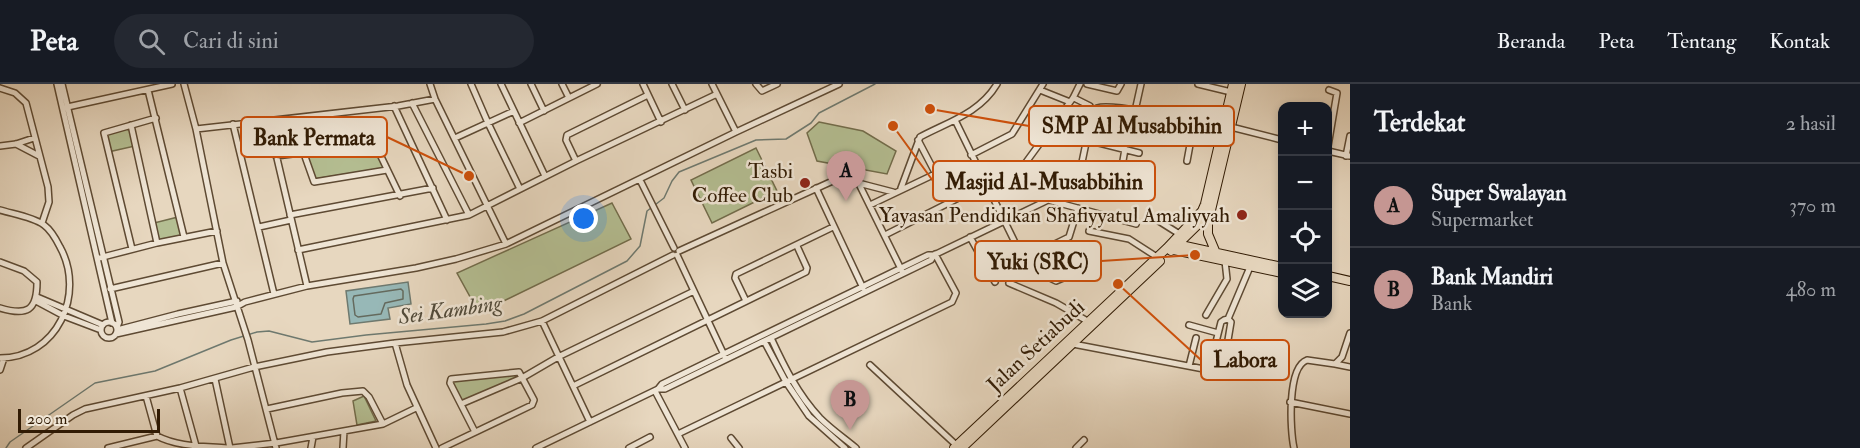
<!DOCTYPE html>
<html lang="id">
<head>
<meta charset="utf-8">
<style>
  body { margin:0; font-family:"IM FELL Double Pica",serif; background:#242831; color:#f1f3f6 }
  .controls { position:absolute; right:18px; top:18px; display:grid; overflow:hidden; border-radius:12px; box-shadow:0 3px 9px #0003 }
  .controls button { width:54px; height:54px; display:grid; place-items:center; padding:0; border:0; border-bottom:2px solid #363941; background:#171b24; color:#f1f3f6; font:30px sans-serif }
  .scale { position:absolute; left:18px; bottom:15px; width:142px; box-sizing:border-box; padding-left:6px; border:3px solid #311b04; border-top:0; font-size:16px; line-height:21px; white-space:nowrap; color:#311b04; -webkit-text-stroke:4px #efe5d5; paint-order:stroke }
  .you { position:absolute; left:584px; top:135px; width:21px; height:21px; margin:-15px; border:4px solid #fff; border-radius:50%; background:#1a73e8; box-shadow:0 0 0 9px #1a73e833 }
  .badge { display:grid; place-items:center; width:39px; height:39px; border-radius:50%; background:#c59692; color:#111; font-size:20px; font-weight:700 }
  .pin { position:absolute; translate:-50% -50px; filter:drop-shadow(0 2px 3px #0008) }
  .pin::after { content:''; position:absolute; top:32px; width:21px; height:18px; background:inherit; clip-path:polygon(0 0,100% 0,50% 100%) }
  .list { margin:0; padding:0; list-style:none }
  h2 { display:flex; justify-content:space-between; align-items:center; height:78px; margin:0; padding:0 24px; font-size:26px }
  h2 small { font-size:20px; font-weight:400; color:#9ea1a6 }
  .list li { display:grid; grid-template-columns:39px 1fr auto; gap:18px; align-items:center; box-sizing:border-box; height:84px; padding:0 24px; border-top:2px solid #363941 }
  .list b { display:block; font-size:22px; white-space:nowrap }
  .list p { margin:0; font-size:20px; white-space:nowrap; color:#9ea1a6 }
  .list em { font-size:20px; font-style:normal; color:#9ea1a6 }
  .icon { flex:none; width:33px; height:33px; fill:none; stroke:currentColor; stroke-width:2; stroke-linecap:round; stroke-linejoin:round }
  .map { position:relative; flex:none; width:1350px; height:364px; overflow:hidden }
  header { display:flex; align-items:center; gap:36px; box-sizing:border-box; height:84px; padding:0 30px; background:#171b24; border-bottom:2px solid #363941 }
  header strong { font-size:28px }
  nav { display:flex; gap:33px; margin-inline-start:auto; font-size:21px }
  .search { width:420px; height:54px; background:#242831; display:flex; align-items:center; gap:15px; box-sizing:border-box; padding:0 21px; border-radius:33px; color:#9ea1a6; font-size:22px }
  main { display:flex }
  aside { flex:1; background:#171b24 }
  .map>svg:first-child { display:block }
  .green { fill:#b4be92; stroke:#726c4b; stroke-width:1.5 }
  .water { fill:#97b8b7; stroke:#6e796f; stroke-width:1.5 }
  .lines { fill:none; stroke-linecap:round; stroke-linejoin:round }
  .shore { stroke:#646a5e; stroke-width:1.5 }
  .stream { stroke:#6e796f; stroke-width:1.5 }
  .minor-casing { stroke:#5e4a33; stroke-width:8 }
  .primary-casing { stroke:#311b04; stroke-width:10 }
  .minor { stroke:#efe5d5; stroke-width:5 }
  .primary { stroke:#e7d7bf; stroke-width:8 }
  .poi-dot { fill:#8f2418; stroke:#efe5d5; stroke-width:2 }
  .labels { text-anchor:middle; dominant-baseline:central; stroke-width:5; stroke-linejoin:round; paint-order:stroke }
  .poi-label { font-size:21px; fill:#311b04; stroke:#efe5d5; text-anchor:end }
  .street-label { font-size:21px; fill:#311b04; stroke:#efe5d5 }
  .water-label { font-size:22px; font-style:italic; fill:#504a3a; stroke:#efe5d5 }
  .leader { fill:none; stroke:#cd500b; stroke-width:2 }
  .callout-dot { fill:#cd500b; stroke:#efe5d5; stroke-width:2 }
  .callout { fill:#efe5d5; stroke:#cd500b; stroke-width:2 }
  .callout-label { font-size:22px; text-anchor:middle; font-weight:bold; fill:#311b04 }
</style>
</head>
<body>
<header>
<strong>Peta</strong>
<div class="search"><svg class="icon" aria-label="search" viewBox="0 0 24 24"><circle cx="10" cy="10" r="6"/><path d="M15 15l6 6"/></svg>Cari di sini</div>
<nav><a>Beranda</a><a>Peta</a><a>Tentang</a><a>Kontak</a></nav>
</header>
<main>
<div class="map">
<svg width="1350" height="364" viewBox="0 0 1350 364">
  <rect width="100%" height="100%" fill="#e7d7bf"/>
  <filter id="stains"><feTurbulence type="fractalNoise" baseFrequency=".00333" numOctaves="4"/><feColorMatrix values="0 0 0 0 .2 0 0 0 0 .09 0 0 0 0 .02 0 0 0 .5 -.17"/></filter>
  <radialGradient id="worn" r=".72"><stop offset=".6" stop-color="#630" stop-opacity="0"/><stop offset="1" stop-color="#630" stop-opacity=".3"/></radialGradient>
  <path class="green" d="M 819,38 L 863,47 L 896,67 L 887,90 L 817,77 L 807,49 Z
    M 132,43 L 135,62 L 108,68 L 104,50 Z
    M 371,60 L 384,84 L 314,95 L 305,68 Z
    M 756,64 L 777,107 L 712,139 L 691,96 Z
    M 612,119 L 631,155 L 479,229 L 457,189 Z
    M 178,133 L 182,152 L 159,158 L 154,139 Z
    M 519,290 L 521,294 L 461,319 L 451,296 Z
    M 364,312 L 376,337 L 357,341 L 353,317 Z"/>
  <path class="water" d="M 408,198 L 411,220 L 388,224 L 390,235 L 350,240 L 346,207 Z"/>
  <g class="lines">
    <path class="shore" d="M 401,205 L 403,207 L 403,215 L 385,219 L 381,230 L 358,233 L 355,231 L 353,215 L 354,212 Z"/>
    <path class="stream" d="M 6,364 L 10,358 L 95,299 L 155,287 L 231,256 L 257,248 L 269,247 L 312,258 L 366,251 L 486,240 L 505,237 L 524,230 L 627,177 L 640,162 L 647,127 L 664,114 L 672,97 L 679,88 L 756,56 L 786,55 L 811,39 L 819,29 L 875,0"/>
    <defs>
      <path id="minor" d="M 57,0 L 112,239
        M 62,0 L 119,238 L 117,243
        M 184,0 L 196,45 L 223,179 L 248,256 L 276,364
        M 430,0 L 435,15 L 506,160
        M 471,0 L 488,39 L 520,105
        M 501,0 L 545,92
        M 531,0 L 544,27
        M 562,0 L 569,14
        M 643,0 L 661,38
        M 672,0 L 685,26
        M 712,0 L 736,48
        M 756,0 L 762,7 L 777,0
        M 1087,0 L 1117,7 L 1121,0
        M 1198,0 L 1231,8
        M 0,4 L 15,9 L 26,19 L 48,103 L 49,118 L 42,139
        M 148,6 L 184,153
        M 1040,6 L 1070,18
        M 1076,15 L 1090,22 L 1092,30
        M 412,19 L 469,131
        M 394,22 L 447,136
        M 63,24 L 172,0
        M 1135,27 L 1141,0
        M 268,36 L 307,202
        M 955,36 L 1027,183 L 1056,197 L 1087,184
        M 519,39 L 597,0
        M 233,40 L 274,210
        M 131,41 L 157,159
        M 1231,43 L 1282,56
        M 196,45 L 398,22 L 435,15
        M 455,54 L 514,27
        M 918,56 L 950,117
        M 1087,56 L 1139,69
        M 16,60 L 39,72
        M 0,62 L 16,60 L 34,54
        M 1328,62 L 1337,9 L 1329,6
        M 303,67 L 314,98 L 387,86
        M 1328,67 L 1350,72
        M 971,71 L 1012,50 L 1043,0
        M 276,72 L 375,60 L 400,112
        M 1346,72 L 1350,52
        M 576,77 L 566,56 L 567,51 L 648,11
        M 1187,77 L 1194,39
        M 1120,94 L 1125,65
        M 640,96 L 674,164
        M 859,100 L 902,187
        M 816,104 L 863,204
        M 901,104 L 920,53 C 948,38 980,29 997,0
        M 1117,109 L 1120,94 L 1083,85 L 1081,83 L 1092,30 L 1097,24 C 1115,18 1199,40 1223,45
        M 1048,116 L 1063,100
        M 870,121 L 935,90
        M 0,126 C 13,130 33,133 44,141 C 51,146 56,155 60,163 C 86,210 57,274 0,274
        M 290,131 L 433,104
        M 1154,134 L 1181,151
        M 259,143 L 291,136
        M 1089,147 L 1129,155 L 1157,173
        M 885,151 L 1024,81 L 1073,14 L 1080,0
        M 970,153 L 995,198
        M 132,165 L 104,49 L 156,34
        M 298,166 L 469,131 L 576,77 L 717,10
        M 679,167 L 837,95 L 843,95 L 893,108
        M 677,171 L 725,273
        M 99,174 L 157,159 L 217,147
        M 1024,175 L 1069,153 L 1078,124
        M 0,178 L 24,187 L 37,198 C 37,227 27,232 0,224
        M 1009,199 L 1056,219 L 1089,238
        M 110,205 L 223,179
        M 37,213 L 103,241
        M 36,217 L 64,232 L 101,246
        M 746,217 L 735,194 L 736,190 L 833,143
        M 1206,231 L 1227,195 L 1225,177
        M 542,237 L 590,338
        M101 246a8 8 0 1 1 16 0a8 8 0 1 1-16 0Z
        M 1189,241 L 1218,249
        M 117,246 L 178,230 L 237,217
        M 116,250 L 236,223 L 245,218 L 307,202 L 416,184 L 456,175 L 506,160 L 736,48 L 839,0
        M 771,254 C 784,282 798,311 820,334 C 831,345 844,354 856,364
        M 1228,256 L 1231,238 L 1228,235 L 1250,183
        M 764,257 L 786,298 L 809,332 L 845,364
        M 395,259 L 407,301 L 436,364
        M 1073,260 L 1209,286 L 1221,238 L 1224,236 L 1228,235
        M 1212,277 L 1246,286
        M 1335,280 L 1350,283
        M 870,281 L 954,359 L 960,362
        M 1189,282 L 1196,254
        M 0,286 L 4,274
        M 215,295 L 230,364
        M 573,302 L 806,188 L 807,184 L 797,162
        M 180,304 L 196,362
        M 658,305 L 662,300 L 928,171 L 934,171 L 1048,116 L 1136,140
        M 655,307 L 685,364
        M 146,312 L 157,352 C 178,363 204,362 227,364
        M 1290,318 L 1350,330
        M 461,320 L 522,294 L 558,273 L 694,207
        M 267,325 L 342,309 L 363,307 L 369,313 L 383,340
        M 678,350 L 952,218 L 956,209 L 935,170
        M 731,354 L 739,364
        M 26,364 L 73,331 L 85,325 L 180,304 L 254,283 L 327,268 L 395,259 L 503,248 L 542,237 L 673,171
        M 108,364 L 157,352
        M 232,364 L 276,359 L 383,340 L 416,324
        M 311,364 L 313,353
        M 343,364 L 344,347
        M 442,364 L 532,321 L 534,316 L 519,288 L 451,295 L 450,299 L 475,348
        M 536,364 L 658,305 L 665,305 L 931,176 L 934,171
        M 629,364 L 650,353
        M 1076,364 L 1084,356
        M 1294,364 C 1290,346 1287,283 1307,276 L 1335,280 L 1342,273 L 1350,249"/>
      <path id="primary" d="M 1208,131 L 1208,150 L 1216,169
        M 1176,160 L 1282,183
        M 1169,165 L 1282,189
        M 1171,167 L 1208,131 L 1211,126 L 1241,0
        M 1328,192 L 1350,197
        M 954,364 L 1167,164 L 1202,127 L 1205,120 L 1233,0
        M 962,364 L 1160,177"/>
    </defs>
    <use href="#minor" class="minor-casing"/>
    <use href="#primary" class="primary-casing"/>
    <use href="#minor" class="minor"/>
    <use href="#primary" class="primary"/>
  </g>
  <g class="poi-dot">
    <circle cx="805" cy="99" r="6"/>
    <circle cx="1242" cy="131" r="6"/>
  </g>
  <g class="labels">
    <g class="poi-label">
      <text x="793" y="87">Tasbi<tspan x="793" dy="24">Coffee Club</tspan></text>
      <text x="1230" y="131">Yayasan Pendidikan Shafiyyatul Amaliyyah</text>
    </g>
    <g class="street-label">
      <text transform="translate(1036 262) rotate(-43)">Jalan Setiabudi</text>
    </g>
    <g class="water-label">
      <text transform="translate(450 226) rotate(-8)">Sei Kambing</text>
    </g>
  </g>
  <path class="leader" d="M930 25L1029 42M469 92L387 53M893 42L933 97M1195 171L1101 177M1118 200L1201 276"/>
  <g class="callout-dot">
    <circle cx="930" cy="25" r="6"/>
    <circle cx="469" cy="92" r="6"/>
    <circle cx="893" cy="42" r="6"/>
    <circle cx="1195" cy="171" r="6"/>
    <circle cx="1118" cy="200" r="6"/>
  </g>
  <g class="callout">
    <rect x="1029" y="22" width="205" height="40" rx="6"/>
    <rect x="241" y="33" width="146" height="40" rx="6"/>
    <rect x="933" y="77" width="222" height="40" rx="6"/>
    <rect x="975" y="157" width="126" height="40" rx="6"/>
    <rect x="1201" y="256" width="88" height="40" rx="6"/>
  </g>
  <g class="callout-label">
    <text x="1132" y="49">SMP Al Musabbihin</text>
    <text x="314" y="61">Bank Permata</text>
    <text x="1044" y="105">Masjid Al-Musabbihin</text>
    <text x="1038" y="185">Yuki (SRC)</text>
    <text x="1245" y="283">Labora</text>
  </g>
  <rect width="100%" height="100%" filter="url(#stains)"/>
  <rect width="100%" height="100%" fill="url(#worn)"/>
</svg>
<div class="controls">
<button>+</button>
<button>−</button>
<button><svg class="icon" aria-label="locate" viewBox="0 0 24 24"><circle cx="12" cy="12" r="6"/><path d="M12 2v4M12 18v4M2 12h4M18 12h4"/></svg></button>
<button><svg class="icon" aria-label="layers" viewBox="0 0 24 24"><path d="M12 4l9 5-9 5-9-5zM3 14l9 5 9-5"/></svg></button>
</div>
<div class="scale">200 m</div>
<div class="you"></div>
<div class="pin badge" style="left:846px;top:117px">A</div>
<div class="pin badge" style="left:850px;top:346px">B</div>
</div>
<aside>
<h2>Terdekat<small>2 hasil</small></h2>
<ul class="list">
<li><span class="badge">A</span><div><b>Super Swalayan</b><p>Supermarket</p></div><em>370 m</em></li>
<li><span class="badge">B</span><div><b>Bank Mandiri</b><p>Bank</p></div><em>480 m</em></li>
</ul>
</aside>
</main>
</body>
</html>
